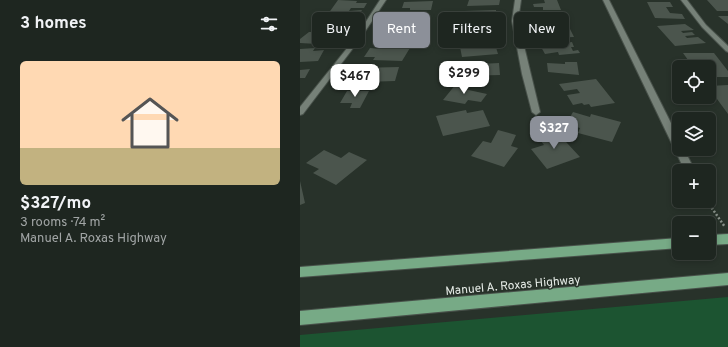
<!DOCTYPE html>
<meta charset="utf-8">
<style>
body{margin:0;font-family:Overpass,sans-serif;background:#2b322d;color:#f1f3f6;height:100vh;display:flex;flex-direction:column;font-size:15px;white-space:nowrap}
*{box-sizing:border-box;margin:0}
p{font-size:13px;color:#a1a5a5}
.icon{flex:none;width:22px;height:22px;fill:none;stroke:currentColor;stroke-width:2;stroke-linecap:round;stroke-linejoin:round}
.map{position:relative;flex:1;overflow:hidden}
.details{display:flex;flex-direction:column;background:#1e2620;width:300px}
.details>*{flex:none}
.guide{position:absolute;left:12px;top:12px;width:356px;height:36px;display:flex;gap:8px}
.buttons{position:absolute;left:372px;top:60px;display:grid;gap:8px}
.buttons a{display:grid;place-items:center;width:44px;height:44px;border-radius:6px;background:#1e2620;box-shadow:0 2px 6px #0003,0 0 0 1px #3c433e;font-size:20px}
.price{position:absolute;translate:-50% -34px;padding:0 9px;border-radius:8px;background:#fff;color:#222;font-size:13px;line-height:26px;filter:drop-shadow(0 1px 2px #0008)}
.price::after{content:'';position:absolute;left:50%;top:24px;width:12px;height:9px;margin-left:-6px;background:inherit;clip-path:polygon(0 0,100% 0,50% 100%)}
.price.on{background:#8c9099;color:#fff}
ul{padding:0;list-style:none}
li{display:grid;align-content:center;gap:8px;height:212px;padding:0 20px}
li+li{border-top:1px solid #3c433e}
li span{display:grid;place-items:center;height:124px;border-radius:6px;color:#555}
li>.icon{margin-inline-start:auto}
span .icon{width:72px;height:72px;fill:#fffc;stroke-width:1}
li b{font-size:17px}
h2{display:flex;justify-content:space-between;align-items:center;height:48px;padding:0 20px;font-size:17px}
.pill{padding:0 14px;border-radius:6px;background:#1e2620;box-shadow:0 2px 6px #0003,0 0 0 1px #3c433e;font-size:14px;line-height:36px}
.pill.on{background:#8c9099;color:#fff}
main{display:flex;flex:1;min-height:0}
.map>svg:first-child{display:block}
.green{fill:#1c5431}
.building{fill:#4b554d}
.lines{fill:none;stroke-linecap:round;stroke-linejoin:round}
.street-casing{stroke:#48514a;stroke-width:2}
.primary-casing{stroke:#48514a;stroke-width:2}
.path{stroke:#889089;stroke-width:2.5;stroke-dasharray:2 2;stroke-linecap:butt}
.street{fill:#768178;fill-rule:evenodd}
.primary{fill:#77aa86;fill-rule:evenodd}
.labels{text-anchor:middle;stroke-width:3;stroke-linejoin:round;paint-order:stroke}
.near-street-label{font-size:12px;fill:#e6ece7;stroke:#28322a}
</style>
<main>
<section class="details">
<h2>3 homes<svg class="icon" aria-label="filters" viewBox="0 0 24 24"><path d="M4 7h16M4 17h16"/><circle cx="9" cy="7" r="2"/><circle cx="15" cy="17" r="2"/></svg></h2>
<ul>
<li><span style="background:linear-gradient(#ffd9b3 70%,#c2b280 0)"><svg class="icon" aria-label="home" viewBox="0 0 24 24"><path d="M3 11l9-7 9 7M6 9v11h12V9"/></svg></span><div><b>$327/mo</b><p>3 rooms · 74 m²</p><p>Manuel A. Roxas Highway</p></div></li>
</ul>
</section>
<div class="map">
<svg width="428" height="347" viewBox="0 0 428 347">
<rect width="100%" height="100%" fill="#28322a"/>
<path class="green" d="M428 297V347H0V335Z"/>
<path class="building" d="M38 0 57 1 56 3H67L64 8H51L49 11 62 10 60 13 28 14Z
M169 0H200L199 5 167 6Z
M244 0H257L261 10H243V7H234L233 4 245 3Z
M407 0H428V11H417Z
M133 1 131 10H110V8H102L104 2Z
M347 2H370L373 7H366L370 13 382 14 385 19 355 18Z
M196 10 197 23 163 24 164 11Z
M245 13H265V24L246 23V21H233L234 15H245Z
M109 14H130L125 23H103L105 21H95L98 15H108Z
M418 16H428V24Z
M22 18H60L52 29H13Z
M385 24 394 30 381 31 383 33 392 32 395 35 385 36 387 38 398 37 406 43 375 46 357 26Z
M90 26 120 27 114 38H93L95 34H85Z
M263 27 265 30 270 29 274 37 249 38V36L238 37 236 30Z
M200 28 201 39 158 40 159 29Z
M9 32H17L15 34 39 36 33 42 20 41 17 44 0 43V39Z
M272 42 274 47H271L273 51 278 50 280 53 259 55 258 52 245 54 241 47Z
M102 43H113L102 61 73 60 75 57H64L70 48 81 49 83 44 101 45Z
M195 44 198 54 162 57 160 47Z
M15 48 13 51 24 50 18 61 0 62V49Z
M383 53H414L428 71V77H416L413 72H409V67H401L396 60H388Z
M265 62H277L279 75 248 72 247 63 265 64Z
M199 63 200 75 161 76 162 65Z
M99 67 95 81 64 82 65 79 53 80 58 68Z
M10 69 5 78H0V70Z
M296 79 315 103 291 107 289 104 284 105 282 103 273 105 267 95 280 93 277 89 264 91 259 84Z
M156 84 166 86 164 89 187 94 181 102 168 100 165 104 143 100Z
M428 85V114L409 88V86Z
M47 91H69L60 108H50L52 103H40Z
M166 110 167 113 183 110 190 126 143 136 136 116Z
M273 112 290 117 291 114 321 122 312 142 278 133 280 128 266 124Z
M254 129 280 157 247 169 231 149 244 145 236 135Z
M198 130 216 135 211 146 218 148 204 167 171 156 183 141 191 143Z
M24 150 41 158 49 152 67 160 36 185 13 173 19 169 6 163Z
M0 181 5 203 0 205Z"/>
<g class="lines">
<g class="street-casing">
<path id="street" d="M80 0H86L60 39 3 114 0 115V107L56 37Z
M215 0H221L218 21 240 112 236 115 232 112 222 74 212 21Z
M303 0H309L379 139V149H384L395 171H385Z
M381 0H387L406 25 428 46V52L426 51 402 27Z"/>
</g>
<g class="primary-casing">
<path id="primary" d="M428 234V244L409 245V235Z
M379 238V248L0 277V267Z
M428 273V285L0 325V311Z"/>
</g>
<path class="path" d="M407 201 425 227"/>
<use href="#street" class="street"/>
<use href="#primary" class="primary"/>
</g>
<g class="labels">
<g class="near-street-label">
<text transform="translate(213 285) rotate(-5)" y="4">Manuel A. Roxas Highway</text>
</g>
</g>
</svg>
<div class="buttons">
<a><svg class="icon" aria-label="locate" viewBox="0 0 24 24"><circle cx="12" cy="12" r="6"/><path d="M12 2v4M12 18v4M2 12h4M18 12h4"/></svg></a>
<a><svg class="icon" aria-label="layers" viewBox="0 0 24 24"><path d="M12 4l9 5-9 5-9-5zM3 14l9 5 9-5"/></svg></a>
<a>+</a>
<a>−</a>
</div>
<b class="price" style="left:164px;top:95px">$299</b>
<b class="price" style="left:55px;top:98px">$467</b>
<b class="price on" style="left:254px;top:150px">$327</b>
<div class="guide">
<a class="pill">Buy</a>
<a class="pill on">Rent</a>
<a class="pill">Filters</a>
<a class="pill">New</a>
</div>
</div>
</main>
